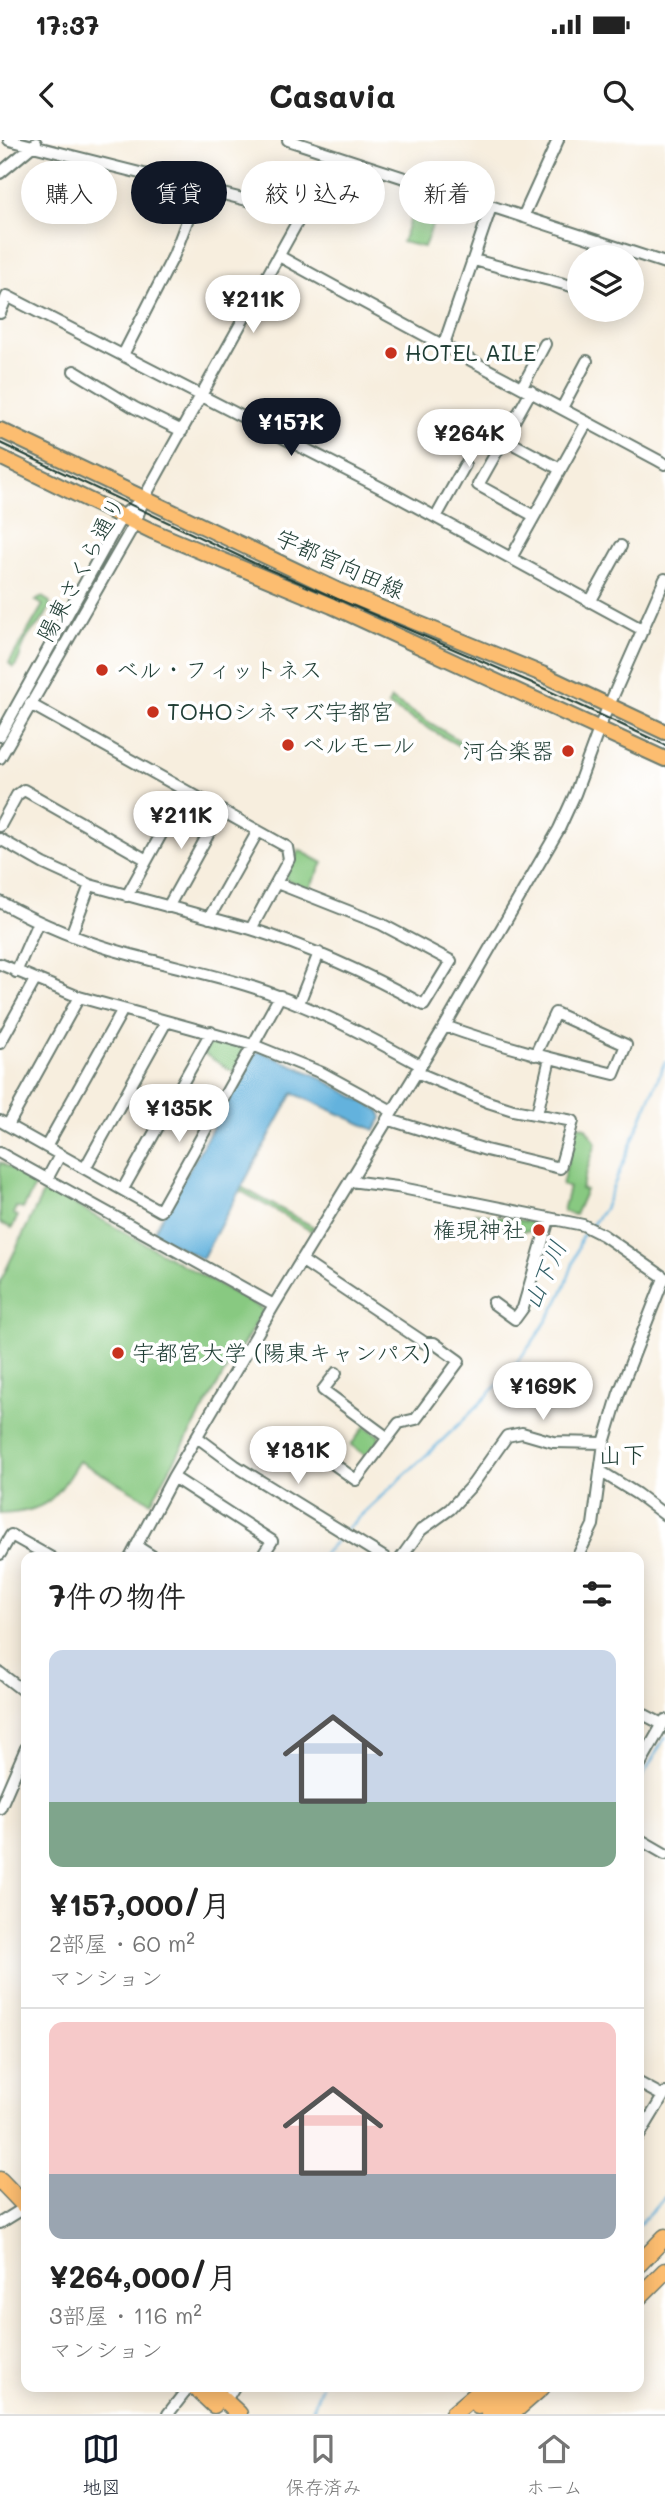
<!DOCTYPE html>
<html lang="ja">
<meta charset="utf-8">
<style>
body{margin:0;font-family:Mali,"Klee One",sans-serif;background:#f6f6f6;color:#222;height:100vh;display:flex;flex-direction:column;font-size:26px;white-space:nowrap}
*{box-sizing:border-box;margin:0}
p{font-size:23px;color:#767676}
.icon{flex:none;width:38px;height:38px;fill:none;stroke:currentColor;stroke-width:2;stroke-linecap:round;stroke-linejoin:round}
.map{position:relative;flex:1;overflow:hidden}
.panel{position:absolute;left:21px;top:1412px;width:623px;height:840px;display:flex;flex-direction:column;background:#fff;border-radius:14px;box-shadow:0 4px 18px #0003}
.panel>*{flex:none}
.banner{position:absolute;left:21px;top:21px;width:623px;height:63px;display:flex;gap:14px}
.fabs{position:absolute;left:567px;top:105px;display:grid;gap:14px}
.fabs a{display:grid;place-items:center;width:77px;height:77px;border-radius:50%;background:#fff;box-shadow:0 4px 18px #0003;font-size:35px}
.price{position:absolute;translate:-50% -60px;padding:0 16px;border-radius:24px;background:#fff;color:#222;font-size:23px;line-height:46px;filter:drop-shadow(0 2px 4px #0008)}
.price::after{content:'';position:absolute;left:50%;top:42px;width:21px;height:16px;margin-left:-10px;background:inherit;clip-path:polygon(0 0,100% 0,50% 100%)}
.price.active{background:#111827;color:#fff}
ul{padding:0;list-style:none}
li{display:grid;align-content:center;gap:14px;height:371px;padding:0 28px}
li+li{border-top:2px solid #e0e0e0}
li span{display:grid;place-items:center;height:217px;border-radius:14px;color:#555}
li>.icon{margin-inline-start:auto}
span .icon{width:126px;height:126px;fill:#fffc;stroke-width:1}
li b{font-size:30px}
h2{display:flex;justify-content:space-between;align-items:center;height:84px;padding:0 28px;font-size:30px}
.chip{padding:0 24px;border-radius:32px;background:#fff;box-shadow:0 4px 18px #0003;font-size:24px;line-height:63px}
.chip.active{background:#111827;color:#fff}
.status{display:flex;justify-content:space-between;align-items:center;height:49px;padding:0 35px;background:#fff;direction:ltr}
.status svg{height:19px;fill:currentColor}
header{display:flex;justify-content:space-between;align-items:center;height:91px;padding:0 28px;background:#fff;font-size:32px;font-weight:700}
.dock{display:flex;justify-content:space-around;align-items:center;height:98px;border-top:2px solid #e0e0e0;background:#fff;font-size:19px;color:#767676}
.dock a{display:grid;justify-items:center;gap:4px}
.dock .active{color:#111827}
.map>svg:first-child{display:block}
.green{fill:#88c981;stroke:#54835a;stroke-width:2}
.water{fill:#63b2dd;stroke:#417888;stroke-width:2}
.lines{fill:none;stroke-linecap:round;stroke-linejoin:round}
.stream{stroke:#63b2dd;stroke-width:2.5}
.minor-casing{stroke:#6b7b70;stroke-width:14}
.major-casing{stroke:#6b7b70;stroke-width:18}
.highway-casing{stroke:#6b7b70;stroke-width:19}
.minor{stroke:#fff;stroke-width:10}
.major{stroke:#fcbd6f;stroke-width:14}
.highway{stroke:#fcbd6f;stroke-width:16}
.tram{stroke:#1f3d34;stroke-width:2}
.poi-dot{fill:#c8321e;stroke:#fff;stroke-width:2.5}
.labels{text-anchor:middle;stroke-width:7;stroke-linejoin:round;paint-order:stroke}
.poi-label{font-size:23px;fill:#1f3d34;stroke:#fff;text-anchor:start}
.street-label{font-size:23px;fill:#1f3d34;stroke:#fff}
.water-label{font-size:24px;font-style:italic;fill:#336067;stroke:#fff}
.neighbourhood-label{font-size:24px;fill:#1f3d34;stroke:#fff}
</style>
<div class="status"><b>17:37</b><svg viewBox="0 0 49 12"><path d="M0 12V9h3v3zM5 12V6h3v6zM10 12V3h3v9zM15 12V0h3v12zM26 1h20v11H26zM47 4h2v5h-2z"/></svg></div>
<header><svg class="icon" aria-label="back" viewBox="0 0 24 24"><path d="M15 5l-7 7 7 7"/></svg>Casavia<svg class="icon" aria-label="search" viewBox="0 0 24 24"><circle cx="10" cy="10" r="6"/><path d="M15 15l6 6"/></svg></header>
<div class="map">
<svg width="665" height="2274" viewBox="0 0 665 2274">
<rect width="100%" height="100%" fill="#fff"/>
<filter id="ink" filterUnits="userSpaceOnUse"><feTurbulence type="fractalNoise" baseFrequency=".0143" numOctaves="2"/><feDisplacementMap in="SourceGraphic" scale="14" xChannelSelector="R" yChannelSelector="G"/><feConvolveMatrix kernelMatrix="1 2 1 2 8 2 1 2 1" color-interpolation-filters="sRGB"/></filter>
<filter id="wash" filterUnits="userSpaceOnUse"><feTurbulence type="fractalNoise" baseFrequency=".00686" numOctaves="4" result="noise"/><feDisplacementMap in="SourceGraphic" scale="28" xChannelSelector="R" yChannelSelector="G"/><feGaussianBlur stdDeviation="1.57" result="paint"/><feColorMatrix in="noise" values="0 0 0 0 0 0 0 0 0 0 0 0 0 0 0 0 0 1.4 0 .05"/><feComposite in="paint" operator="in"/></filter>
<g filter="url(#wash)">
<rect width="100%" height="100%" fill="#f7eede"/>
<path class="green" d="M422 50 443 57 424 107 402 102Z
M42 457 50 462C49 480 30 488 24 504 20 513 20 522 13 528L9 523 43 465 36 461Z
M391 559 465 604 463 608 388 565Z
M299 710 323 723 309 749 287 741 285 735Z
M212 899 243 906 244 912 234 932 204 914Z
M576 985 585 987 596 1003 581 1049 586 1050 575 1075 563 1071 569 1047 562 1045Z
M0 1022 31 1040 34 1048 23 1069 16 1067 13 1074 18 1076 12 1088 0 1083Z
M241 1047 314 1087 311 1091 239 1050Z
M52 1052 264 1170 244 1203 230 1223 151 1362 79 1321C55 1359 48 1372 0 1374V1142L43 1053Z
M476 1073 537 1083 535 1091 495 1090Z
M365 1286 379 1295V1301L368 1317 351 1305Z"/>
<path class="water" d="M260 911 315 935 380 971 382 978 375 990 293 953 202 1119 153 1093 255 913Z"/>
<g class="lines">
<path class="stream" d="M592 1085 604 1069 665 922
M345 1391C416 1320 513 1249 559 1159 569 1140 575 1118 581 1098L587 1090
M320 1418 341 1396
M639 1643 665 1597
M639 2085 665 2057
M311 2274 321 2247"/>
</g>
</g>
<g filter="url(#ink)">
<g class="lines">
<g class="minor-casing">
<path id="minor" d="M9 0 302 74
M288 0 665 123
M0 33 36 3
M523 77 558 0
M279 116C407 187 536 255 665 324
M594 117 599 101
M474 120 579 148
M0 173 7 156 393 354 643 490
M443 207 491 67
M124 213 174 115 200 47
M74 231 135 268 182 291
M522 247 545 204
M531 251 478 345 534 376
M562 268 587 221
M504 299 560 329
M436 377 465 325
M511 418 587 282
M590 462 621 406
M30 564 287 707 289 719 251 789C312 808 368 834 424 865L451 821 381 784 277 743
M0 596 122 376 144 358
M0 618 135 383 144 358 334 16
M0 686 17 655 24 650 147 720
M0 699 44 724 90 745
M127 756 185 651
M0 762C40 784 83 802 128 814 167 825 207 833 246 845 308 864 364 894 420 925
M168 767 221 671
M209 778 258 691
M71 795 90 745 251 789
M0 824 79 857 253 905 280 856
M16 832 38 782
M299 863 319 813
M445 886C500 906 557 920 614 934L626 905 555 873 535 915
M0 903 35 840
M537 974 550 918
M387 979 486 1010 560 1028 573 981 513 970 488 962 416 932
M0 981 160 1071 253 905 322 933 392 971
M8 985 79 857
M46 1007 122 871
M0 1013 274 1165
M85 1028 166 882
M47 1039 60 1015
M350 1041 397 1047 583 1085 603 1095 665 1138
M123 1049 211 892
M301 1120 425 1203H434L459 1221 416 1279 399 1283 356 1340 310 1307
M493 1163 515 1179 523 1168 549 1079
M336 1233 323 1250 388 1298
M197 1297 236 1326 385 1418
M600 1331 637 1354 665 1375
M173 1337 272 1401 261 1418
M136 1406 155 1418
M0 1414 11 1395 52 1418
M130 1418 173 1337 274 1165 445 886 559 689 575 654 602 581 665 439
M401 1418 421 1390 450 1369 473 1344 507 1296 522 1293 553 1302 604 1303 619 1253 664 1138
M577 1418 593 1385 604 1303
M0 1533 26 1553
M639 1572 662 1584
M639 1626 665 1580
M0 1668 26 1608
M639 1699 665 1714
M639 1943 663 1956
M639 1996 665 1953
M0 2083 26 2067
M225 2262 234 2247
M168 2274 189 2247"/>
</g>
<g class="major-casing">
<path id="major" d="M0 290 339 451 542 534 665 592
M0 317 152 391 332 466 665 619"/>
</g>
<g class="highway-casing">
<path id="highway" d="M0 2040 26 2067
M639 2124 665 2097
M639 2157 665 2131
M195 2247 214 2265
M210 2247 239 2274
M478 2266 500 2247
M453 2274 485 2247
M490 2274 522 2247
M511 2274 542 2247"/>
</g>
<use href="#minor" class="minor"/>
<use href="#major" class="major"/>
<use href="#highway" class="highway"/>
<path class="tram" d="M0 303 254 423 530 542 665 605"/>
</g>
</g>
<g class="poi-dot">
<circle cx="391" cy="213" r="7"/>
<circle cx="102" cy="530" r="7"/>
<circle cx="153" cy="572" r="7"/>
<circle cx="288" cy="605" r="7"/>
<circle cx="568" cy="611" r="7"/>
<circle cx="539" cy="1090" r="7"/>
<circle cx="118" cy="1213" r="7"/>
</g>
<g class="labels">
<g class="poi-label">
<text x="405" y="221">HOTEL AILE</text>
<text x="116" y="538">ベル・フィットネス</text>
<text x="167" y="580">TOHOシネマズ宇都宮</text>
<text x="302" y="613">ベルモール</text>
<text x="554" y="619" text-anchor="end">河合楽器</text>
<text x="525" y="1098" text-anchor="end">権現神社</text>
<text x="132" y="1221">宇都宮大学 (陽東キャンパス)</text>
</g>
<g class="street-label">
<text transform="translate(340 424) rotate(24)" y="8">宇都宮向田線</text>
<text transform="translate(81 429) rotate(-62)" y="8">陽東さくら通り</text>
</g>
<g class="water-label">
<text transform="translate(545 1135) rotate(-66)" y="8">山下川</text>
</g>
<g class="neighbourhood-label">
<text x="622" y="1323">山下</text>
</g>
</g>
</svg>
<div class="fabs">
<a><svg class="icon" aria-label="layers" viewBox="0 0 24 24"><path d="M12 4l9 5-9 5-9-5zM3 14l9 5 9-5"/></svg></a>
</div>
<b class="price" style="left:253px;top:195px">¥211K</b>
<b class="price active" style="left:291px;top:318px">¥157K</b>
<b class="price" style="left:469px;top:329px">¥264K</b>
<b class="price" style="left:181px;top:711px">¥211K</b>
<b class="price" style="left:179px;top:1004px">¥135K</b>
<b class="price" style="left:543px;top:1282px">¥169K</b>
<b class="price" style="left:298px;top:1346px">¥181K</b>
<div class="banner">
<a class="chip">購入</a>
<a class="chip active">賃貸</a>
<a class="chip">絞り込み</a>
<a class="chip">新着</a>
</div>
<section class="panel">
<h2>7件の物件<svg class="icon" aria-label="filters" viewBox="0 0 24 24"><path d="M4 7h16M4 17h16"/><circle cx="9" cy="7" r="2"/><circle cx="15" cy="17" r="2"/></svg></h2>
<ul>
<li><span style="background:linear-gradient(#c9d6e8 70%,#7fa58c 0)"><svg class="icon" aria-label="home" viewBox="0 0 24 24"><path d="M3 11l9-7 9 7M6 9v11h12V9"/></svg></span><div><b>¥157,000/月</b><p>2部屋 · 60 m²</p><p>マンション</p></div></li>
<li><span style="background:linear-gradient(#f6c9c9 70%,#9aa5b1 0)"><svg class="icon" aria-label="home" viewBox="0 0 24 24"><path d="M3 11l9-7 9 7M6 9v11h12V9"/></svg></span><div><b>¥264,000/月</b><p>3部屋 · 116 m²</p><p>マンション</p></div></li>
</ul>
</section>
</div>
<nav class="dock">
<a class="active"><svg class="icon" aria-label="map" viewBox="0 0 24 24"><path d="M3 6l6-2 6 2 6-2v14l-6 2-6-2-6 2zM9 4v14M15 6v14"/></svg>地図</a>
<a><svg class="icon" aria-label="saved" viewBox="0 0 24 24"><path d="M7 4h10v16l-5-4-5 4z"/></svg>保存済み</a>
<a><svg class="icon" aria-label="home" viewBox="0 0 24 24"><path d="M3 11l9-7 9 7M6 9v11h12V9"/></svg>ホーム</a>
</nav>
